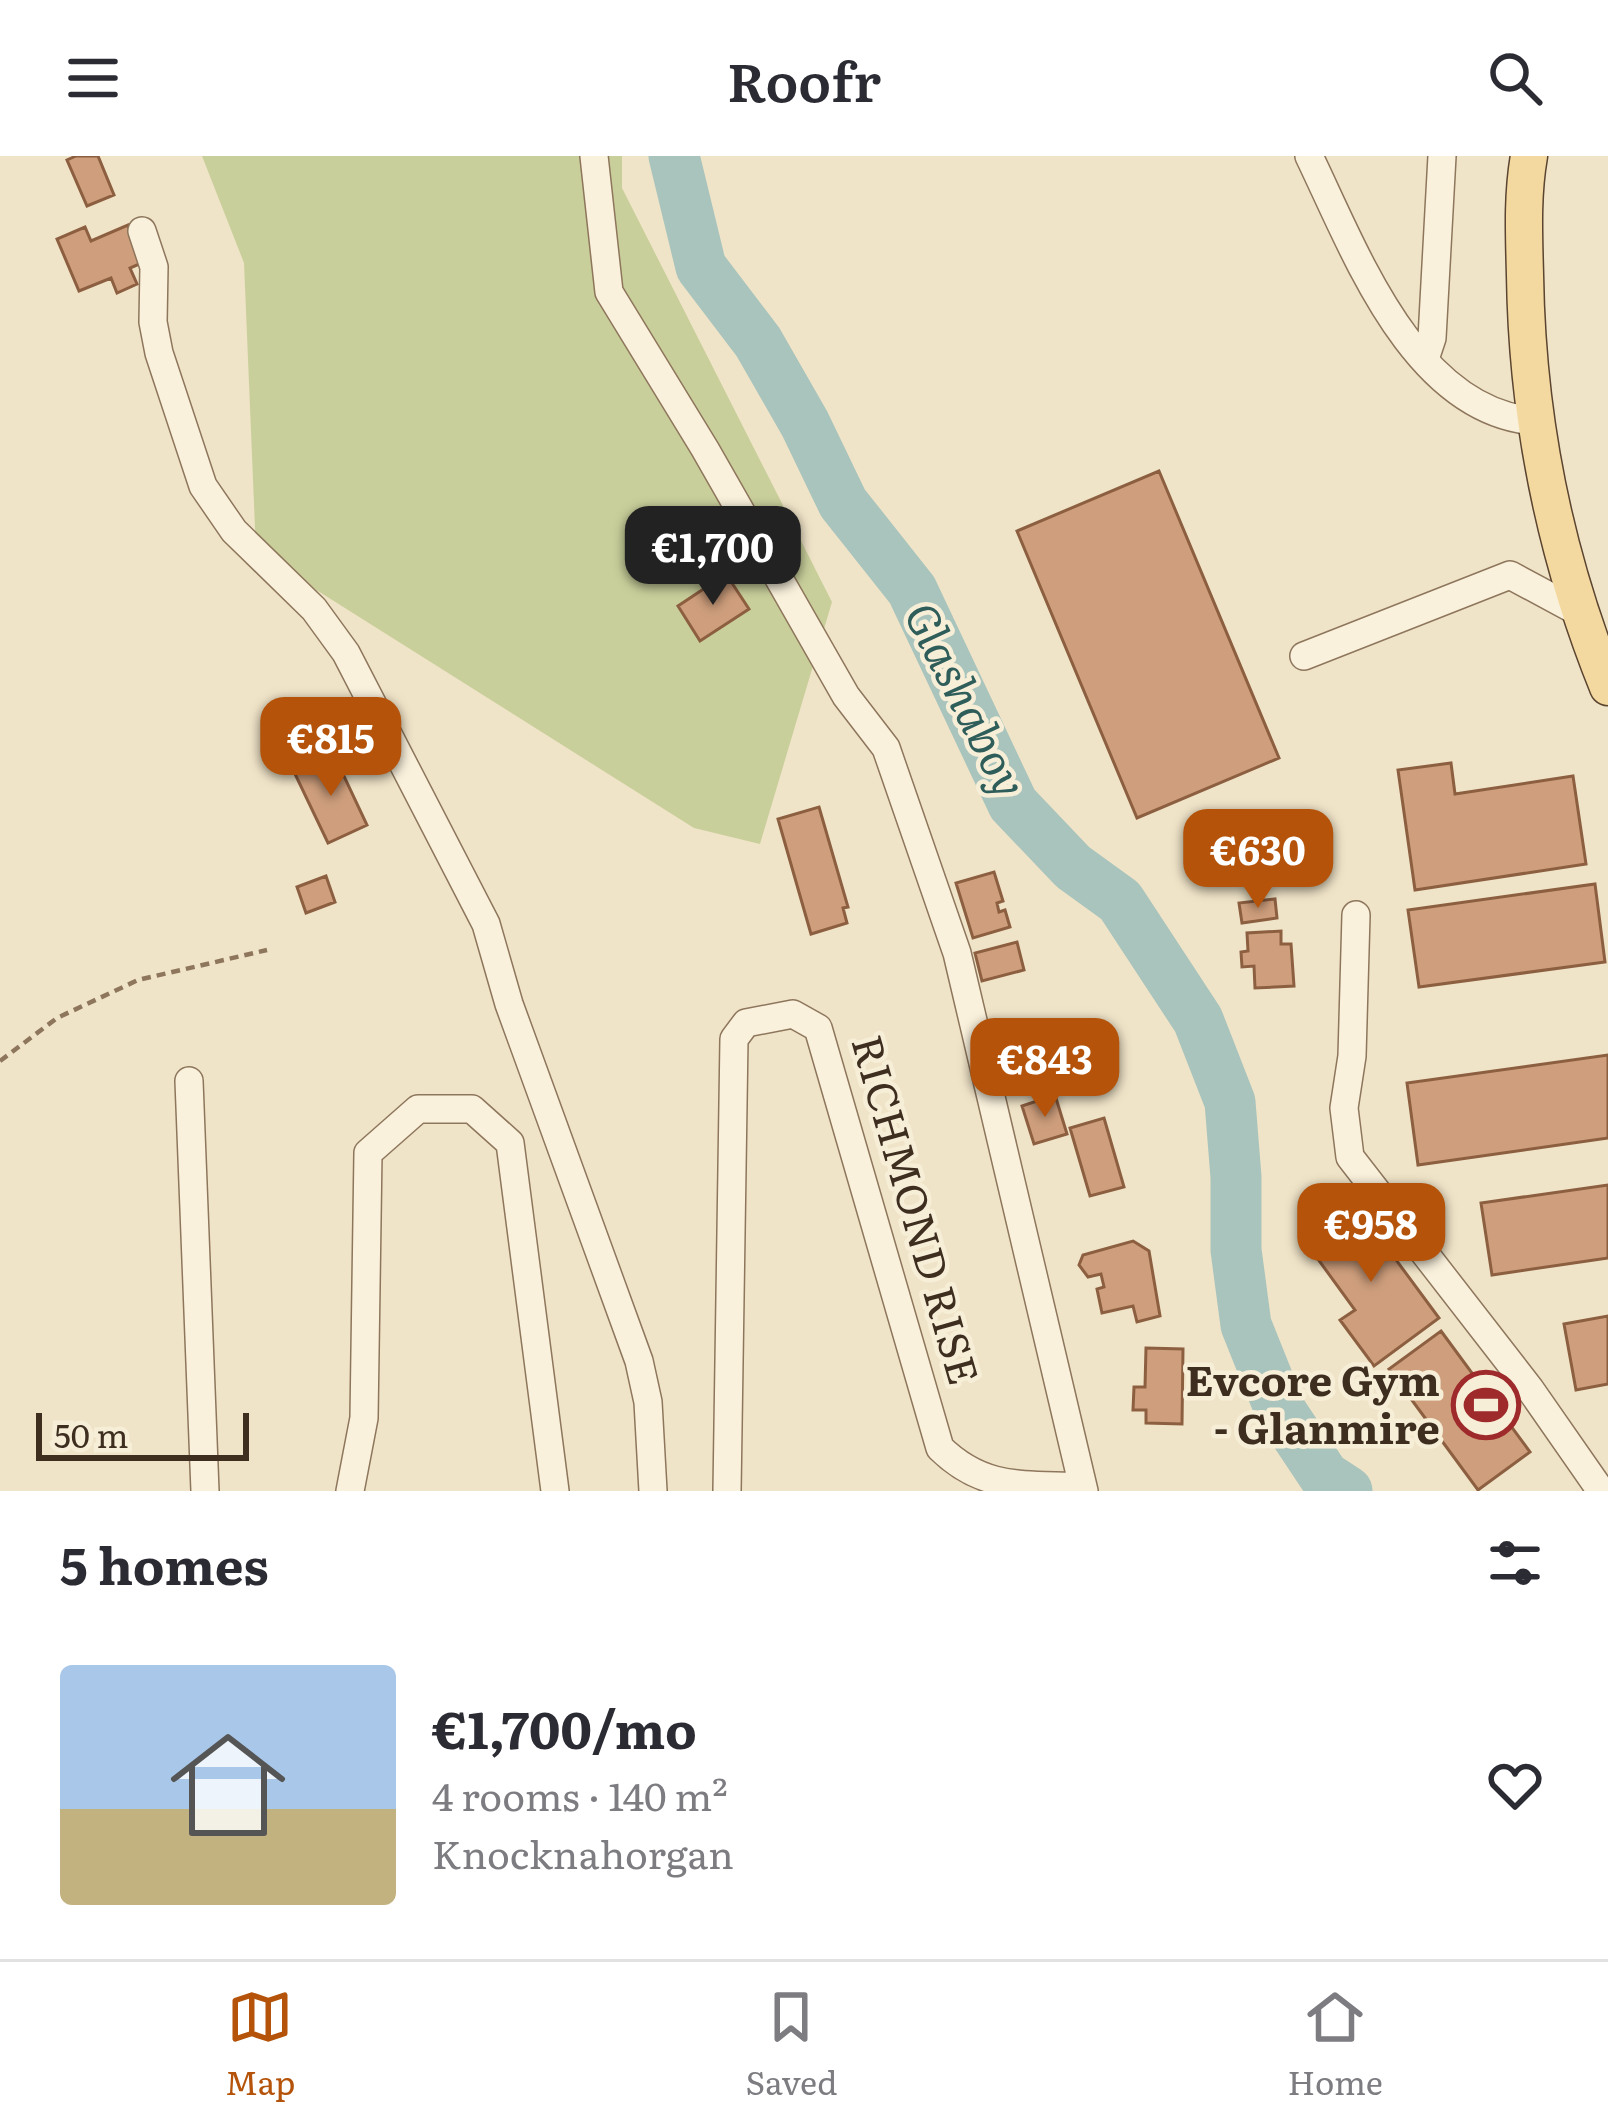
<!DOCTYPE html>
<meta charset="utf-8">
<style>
body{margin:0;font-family:Literata,serif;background:#f2f2f3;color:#2b2b33;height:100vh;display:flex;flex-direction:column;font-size:45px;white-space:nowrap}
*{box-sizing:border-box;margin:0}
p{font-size:39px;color:#7c7c81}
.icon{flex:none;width:66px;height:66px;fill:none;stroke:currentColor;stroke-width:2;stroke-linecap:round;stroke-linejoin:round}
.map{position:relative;height:1335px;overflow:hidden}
.side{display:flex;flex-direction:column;background:#fff;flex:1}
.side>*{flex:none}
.scale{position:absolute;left:36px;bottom:30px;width:213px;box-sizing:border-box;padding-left:12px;border:6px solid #3d2e20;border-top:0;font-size:33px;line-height:42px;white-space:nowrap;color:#3d2e20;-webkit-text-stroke:9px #f7eed8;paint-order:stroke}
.price{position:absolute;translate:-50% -102px;padding:0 27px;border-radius:24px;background:#b45309;color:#fff;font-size:39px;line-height:78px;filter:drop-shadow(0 3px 6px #0008)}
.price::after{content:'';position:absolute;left:50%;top:72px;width:36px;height:27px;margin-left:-18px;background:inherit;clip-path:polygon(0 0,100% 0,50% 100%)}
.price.selected{background:#222;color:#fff}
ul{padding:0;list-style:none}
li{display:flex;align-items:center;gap:36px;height:300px;padding:0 60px}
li+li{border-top:3px solid #e1e1e2}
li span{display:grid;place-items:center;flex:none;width:336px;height:240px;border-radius:12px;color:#555}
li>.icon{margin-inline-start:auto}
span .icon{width:144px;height:144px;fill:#fffc;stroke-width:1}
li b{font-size:51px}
h2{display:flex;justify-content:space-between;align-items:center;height:144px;padding:0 60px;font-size:51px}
header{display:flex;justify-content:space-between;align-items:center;height:156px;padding:0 60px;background:#fff;font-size:54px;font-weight:600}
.dock{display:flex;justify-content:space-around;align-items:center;height:168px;border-top:3px solid #e1e1e2;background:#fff;font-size:33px;color:#7c7c81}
.dock a{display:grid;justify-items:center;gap:6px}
.dock .selected{color:#b45309}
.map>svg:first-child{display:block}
.green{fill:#c9cf9b}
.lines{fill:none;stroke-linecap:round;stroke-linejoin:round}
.river{stroke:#a9c4bc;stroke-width:51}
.building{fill:#cf9f7d;stroke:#8d5f41;stroke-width:3}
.minor-casing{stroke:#8d765c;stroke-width:30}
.major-casing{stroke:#5b4430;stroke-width:39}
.path{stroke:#8d765c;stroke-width:4.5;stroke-dasharray:9 6;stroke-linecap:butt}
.minor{stroke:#faf1dc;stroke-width:27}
.major{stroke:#f3d9a0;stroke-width:36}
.labels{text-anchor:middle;stroke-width:9;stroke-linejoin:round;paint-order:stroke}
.street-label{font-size:42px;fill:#3d2e20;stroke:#f7eed8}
.poi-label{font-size:42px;font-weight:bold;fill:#3d2e20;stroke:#f7eed8;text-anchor:end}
.water-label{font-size:45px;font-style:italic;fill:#2f5d5a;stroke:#f7eed8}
</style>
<header><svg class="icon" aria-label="menu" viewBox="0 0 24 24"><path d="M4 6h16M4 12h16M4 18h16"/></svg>Roofr<svg class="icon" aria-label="search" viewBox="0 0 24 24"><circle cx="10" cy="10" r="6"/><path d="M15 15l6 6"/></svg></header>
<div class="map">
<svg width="1608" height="1335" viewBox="0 0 1608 1335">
<rect width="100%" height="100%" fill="#f0e4c8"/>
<path class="green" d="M202 0H622V32L832 446 760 688 694 672 256 396 244 107Z"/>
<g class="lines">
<path class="river" d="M674 0 701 111 758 186 805 268 843 347 912 434 1013 648 1073 711 1120 745 1198 864 1230 946 1236 1021V1094L1246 1169 1280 1254 1324 1320 1347 1335"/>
</g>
<path class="building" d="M76 0H98L114 39 87 50 67 4Z
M128 69 144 106 130 112 137 128 117 137 111 122 79 135 57 83 85 71 91 85Z
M1159 315 1279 602 1137 662 1017 375Z
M726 418 749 453 700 485 678 450Z
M334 599 367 669 328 687 295 618Z
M1451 607 1455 638 1573 620 1586 708 1415 734 1398 614Z
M819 651 848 751 843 752 847 767 811 778 778 663Z
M994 716 1003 745 997 747 999 756 1005 754 1010 771 973 782 956 727Z
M326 720 335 746 306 757 297 731Z
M1595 728 1605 806 1419 831 1408 754Z
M1275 743 1277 762 1242 767 1239 747Z
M1281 775V788H1291L1294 830 1255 832 1254 810 1242 811 1241 796 1248 795 1247 777Z
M1017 786 1024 814 982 825 975 797Z
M1608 899V982L1418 1009 1407 927Z
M1055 939 1067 978 1034 988 1022 950Z
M1104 962 1124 1031 1090 1040 1070 972Z
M1608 1029V1102L1492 1119 1481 1047Z
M1354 1047 1439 1162 1374 1210 1340 1164 1355 1154 1304 1084Z
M1133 1085 1149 1095 1160 1160 1137 1166 1133 1150 1102 1157 1097 1133 1104 1131 1101 1118 1088 1121 1079 1109 1083 1099Z
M1608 1160V1228L1576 1234 1564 1168Z
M1441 1175 1530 1296 1478 1334 1389 1213Z
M1146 1192 1183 1193 1182 1268 1146 1267V1254H1133L1134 1231H1145Z"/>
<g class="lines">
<g class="minor-casing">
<path id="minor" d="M594 0 609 136 705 293 846 540 886 592 957 797 1084 1335
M1309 0C1355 95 1413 255 1534 265
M142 75 154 111 153 166 159 197 203 330 234 375 314 453 346 497 486 768 509 848 639 1205 648 1246 653 1335
M1425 203 1432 182 1442 0
M1304 500 1510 419 1577 455
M1356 759 1352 900 1344 952 1350 1001 1530 1233 1601 1335
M189 925 205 1335
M350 1335 364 1262 368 997 418 953H472L510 987 555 1335
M727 1335 734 883 746 867 793 858 818 872 940 1292C984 1335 1024 1328 1083 1331"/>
</g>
<g class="major-casing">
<path id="major" d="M1529 0C1522 40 1524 79 1525 119 1527 260 1555 400 1608 531"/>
</g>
<path class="path" d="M0 905 57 862 138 824 267 794"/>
<use href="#minor" class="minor"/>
<use href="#major" class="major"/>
</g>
<defs>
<g id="stadium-ring" transform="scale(3.45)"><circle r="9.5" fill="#f7eed8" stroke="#9e2a2b" stroke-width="1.5"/><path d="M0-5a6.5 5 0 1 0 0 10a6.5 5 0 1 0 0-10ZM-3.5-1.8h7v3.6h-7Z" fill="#9e2a2b"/></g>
</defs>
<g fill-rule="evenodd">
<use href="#stadium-ring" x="1486" y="1249"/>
</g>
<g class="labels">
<g class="street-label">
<text transform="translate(915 1054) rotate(74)" y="15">RICHMOND RISE</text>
</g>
<g class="poi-label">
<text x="1440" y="1240">Evcore Gym<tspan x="1440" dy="48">- Glanmire</tspan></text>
</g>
<g class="water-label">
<text transform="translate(965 544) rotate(63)" y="16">Glashaboy</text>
</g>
</g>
</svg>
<div class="scale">50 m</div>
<b class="price selected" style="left:713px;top:452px">€1,700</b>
<b class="price" style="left:331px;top:643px">€815</b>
<b class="price" style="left:1258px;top:755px">€630</b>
<b class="price" style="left:1045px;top:964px">€843</b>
<b class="price" style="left:1371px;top:1129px">€958</b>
</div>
<section class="side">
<h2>5 homes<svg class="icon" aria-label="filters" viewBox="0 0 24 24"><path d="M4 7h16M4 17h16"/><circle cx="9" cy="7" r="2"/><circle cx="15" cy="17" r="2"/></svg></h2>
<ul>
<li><span style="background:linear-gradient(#a9c7e8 60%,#c2b280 0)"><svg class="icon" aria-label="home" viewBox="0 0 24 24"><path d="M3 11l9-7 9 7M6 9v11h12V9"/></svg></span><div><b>€1,700/mo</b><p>4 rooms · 140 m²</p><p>Knocknahorgan</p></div><svg class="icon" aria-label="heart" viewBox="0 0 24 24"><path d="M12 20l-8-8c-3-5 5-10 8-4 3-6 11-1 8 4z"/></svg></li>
</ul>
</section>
<nav class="dock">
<a class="selected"><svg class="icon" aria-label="map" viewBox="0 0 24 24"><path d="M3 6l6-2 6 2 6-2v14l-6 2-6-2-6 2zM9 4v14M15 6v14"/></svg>Map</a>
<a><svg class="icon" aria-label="saved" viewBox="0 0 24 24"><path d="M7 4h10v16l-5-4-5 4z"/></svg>Saved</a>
<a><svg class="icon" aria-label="home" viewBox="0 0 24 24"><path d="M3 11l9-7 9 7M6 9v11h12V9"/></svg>Home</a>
</nav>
